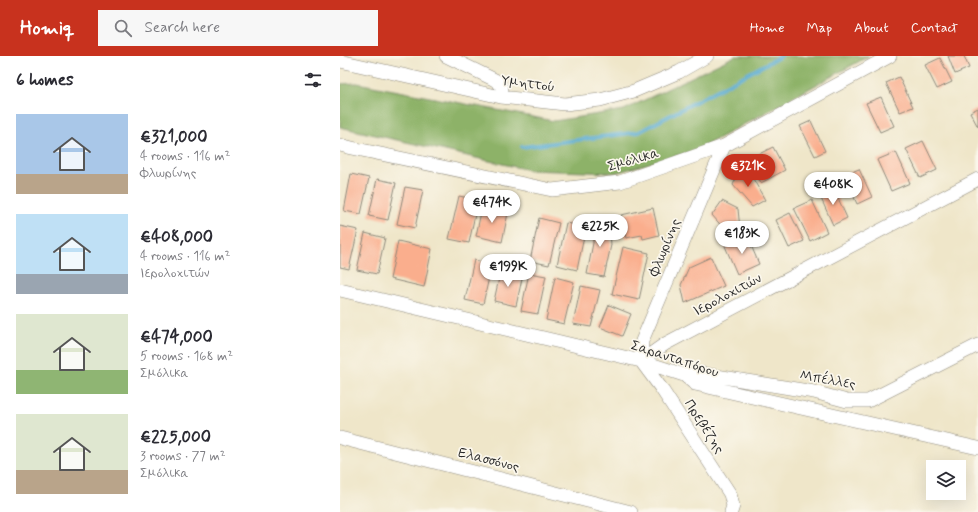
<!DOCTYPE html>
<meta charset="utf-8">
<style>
body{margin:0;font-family:Mynerve,sans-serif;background:#f7f7f7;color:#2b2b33;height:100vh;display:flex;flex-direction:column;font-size:15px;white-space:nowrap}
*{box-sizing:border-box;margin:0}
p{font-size:13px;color:#7c7c81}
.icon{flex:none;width:22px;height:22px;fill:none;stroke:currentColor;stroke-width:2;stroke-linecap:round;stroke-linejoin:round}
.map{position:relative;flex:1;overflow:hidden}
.sheet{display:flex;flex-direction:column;background:#fff;width:340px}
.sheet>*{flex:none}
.fabs{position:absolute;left:586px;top:404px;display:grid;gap:8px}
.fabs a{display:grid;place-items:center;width:40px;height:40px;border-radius:0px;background:#fff;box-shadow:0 4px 16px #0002;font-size:20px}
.price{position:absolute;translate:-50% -34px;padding:0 9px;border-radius:14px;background:#fff;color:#222;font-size:13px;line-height:26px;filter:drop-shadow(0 1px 2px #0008)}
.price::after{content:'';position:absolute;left:50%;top:24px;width:12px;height:9px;margin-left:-6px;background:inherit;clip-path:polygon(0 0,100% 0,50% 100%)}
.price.selected{background:#c8321e;color:#fff}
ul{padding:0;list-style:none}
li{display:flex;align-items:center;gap:12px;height:100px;padding:0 16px}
li span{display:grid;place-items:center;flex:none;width:112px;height:80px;border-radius:0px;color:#555}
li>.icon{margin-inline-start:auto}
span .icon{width:48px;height:48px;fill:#fffc;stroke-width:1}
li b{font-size:17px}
h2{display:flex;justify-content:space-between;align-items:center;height:48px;padding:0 16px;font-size:17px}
header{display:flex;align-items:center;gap:24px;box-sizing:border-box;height:56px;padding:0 20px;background:#c8321e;color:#fff}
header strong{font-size:19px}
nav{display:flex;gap:22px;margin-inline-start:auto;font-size:14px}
.search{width:280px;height:36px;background:#f7f7f7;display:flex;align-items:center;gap:10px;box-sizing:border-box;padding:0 14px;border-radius:0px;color:#7c7c81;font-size:15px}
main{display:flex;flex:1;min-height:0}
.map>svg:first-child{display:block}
.forest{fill:#8db268;stroke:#5c6e4a}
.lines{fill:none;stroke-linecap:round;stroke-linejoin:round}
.stream{stroke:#52a9cf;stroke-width:4}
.building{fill:#faae8d}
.minor-casing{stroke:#8d887a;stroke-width:14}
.minor{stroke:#fff;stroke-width:13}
.labels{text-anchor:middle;stroke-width:3.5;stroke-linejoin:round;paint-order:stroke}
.street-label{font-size:14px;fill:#2b2b2b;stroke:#fbf7ec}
</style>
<header>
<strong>Homiq</strong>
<div class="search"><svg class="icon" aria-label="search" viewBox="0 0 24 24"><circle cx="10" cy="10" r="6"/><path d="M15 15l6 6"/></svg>Search here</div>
<nav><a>Home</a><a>Map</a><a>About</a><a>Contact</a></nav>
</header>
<main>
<section class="sheet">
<h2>6 homes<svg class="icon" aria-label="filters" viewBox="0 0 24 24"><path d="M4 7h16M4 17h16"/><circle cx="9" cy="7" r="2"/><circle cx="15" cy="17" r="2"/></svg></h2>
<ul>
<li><span style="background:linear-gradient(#a9c7e8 75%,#b9a48a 0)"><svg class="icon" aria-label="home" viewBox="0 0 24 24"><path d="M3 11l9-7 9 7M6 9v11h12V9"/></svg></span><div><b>€321,000</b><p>4 rooms · 116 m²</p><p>Φλωρίνης</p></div></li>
<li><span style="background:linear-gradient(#bfe0f5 75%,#9aa5b1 0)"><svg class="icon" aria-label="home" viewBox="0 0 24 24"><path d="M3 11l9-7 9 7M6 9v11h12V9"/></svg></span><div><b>€408,000</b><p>4 rooms · 116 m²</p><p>Ιερολοχιτών</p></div></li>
<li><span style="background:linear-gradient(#dfe7d0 70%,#8fb573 0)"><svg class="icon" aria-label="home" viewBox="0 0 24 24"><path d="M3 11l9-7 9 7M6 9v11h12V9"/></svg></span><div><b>€474,000</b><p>5 rooms · 168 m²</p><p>Σμόλικα</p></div></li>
<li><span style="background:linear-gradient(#dfe7d0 70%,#b9a48a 0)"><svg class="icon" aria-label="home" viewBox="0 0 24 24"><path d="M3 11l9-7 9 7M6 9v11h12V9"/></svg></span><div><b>€225,000</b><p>3 rooms · 77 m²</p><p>Σμόλικα</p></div></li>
</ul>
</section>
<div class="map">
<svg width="638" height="456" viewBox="0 0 638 456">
<rect width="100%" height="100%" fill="#fbf7ec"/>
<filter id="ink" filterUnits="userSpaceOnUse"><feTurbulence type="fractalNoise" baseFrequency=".025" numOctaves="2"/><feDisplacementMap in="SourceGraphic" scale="8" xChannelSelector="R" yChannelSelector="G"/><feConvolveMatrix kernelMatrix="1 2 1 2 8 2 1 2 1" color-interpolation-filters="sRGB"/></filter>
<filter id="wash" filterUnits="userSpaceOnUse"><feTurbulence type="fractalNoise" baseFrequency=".012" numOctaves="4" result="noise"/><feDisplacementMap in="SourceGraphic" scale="16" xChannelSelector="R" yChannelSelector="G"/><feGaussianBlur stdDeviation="0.9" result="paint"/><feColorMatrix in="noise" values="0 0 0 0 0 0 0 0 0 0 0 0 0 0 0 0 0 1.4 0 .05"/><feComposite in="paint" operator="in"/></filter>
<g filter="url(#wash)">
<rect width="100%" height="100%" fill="#efe6c9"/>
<path class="forest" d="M395 0H529L357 94 275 117 189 114 0 71V28L17 27 214 65 284 54Z"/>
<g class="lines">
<path class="stream" d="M182 91 299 76 441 0"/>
</g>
<g id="blocks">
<path class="building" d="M608 0H624L629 12 615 18Z
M600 2 612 26 597 33 585 9Z
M559 21 573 51 560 56 546 27Z
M541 41 554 70 540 76 526 47Z
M638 52V71L630 56Z
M471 65 485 95 475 100 460 70Z
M583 85 597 114 580 122 566 93Z
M433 91 445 114 421 127 409 103Z
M556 96 570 127 551 135 537 104Z
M407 112 425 144 412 151 393 129 400 114Z
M519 113 532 141 517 148 504 119Z
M11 118 29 122 21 158 4 155Z
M37 123 56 127 48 164 29 160Z
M65 131 83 134 75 172 57 168Z
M493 131 507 162 493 169 479 138Z
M119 140 138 144 129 187 109 183Z
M472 144 487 176 470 185 454 152Z
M382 145 398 153 400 173H384L372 159Z
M142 151 168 157 162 186 136 180Z
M313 152 319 179 303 183 302 179 286 182 281 159Z
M450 157 464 185 449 192 436 164Z
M269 161 271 189 264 221 247 218 253 187V165Z
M199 162 219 167 209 209 190 205Z
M226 167 246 171 237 214 217 209Z
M0 170 18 174 9 213 0 211Z
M25 177 45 182 37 218 17 214Z
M407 180 419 208 397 218 385 190Z
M58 185 92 193 84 231 50 223Z
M283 191 309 197 299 244 272 238Z
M371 201 384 230 345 247 341 229 349 211Z
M134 204 152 208 143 248 125 244Z
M161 213 183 218 176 250 154 245Z
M189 217 206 220 198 258 181 255Z
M215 221 234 226 224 268 206 264Z
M241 230 260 234 251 271 233 268Z
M269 249 291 258 282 280 260 271Z"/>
</g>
</g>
<g filter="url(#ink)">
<use href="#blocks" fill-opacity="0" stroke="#8d887a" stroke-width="1"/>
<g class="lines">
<g class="minor-casing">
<path id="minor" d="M106 0 155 24C163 30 163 31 161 41
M0 5 161 41 225 48 260 44 294 35 339 16 367 0
M0 89 12 92 212 134 280 126 384 90 550 0
M0 234 301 305 344 319 355 328 638 392
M301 305 325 288 638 123
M301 305 302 285 384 90
M301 305 321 332 390 438 393 450 391 456
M344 319 358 317 474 336 507 345H528L638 289
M0 382 291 456"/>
</g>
<use href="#minor" class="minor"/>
</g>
</g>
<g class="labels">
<g class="street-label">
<text transform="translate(188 27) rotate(7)" y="5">Υμηττού</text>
<text transform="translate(293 103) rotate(-16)" y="5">Σμόλικα</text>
<text transform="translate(324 191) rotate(-67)" y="5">Φλωρίνης</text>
<text transform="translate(387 238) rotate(-28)" y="5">Ιερολοχιτών</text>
<text transform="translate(335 302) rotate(18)" y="5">Σαρανταπόρου</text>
<text transform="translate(488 323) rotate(10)" y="5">Μπέλλες</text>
<text transform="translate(365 370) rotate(57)" y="5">Πρεβέζης</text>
<text transform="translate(149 403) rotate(14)" y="5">Ελασσόνος</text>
</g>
</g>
</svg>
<div class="fabs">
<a><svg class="icon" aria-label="layers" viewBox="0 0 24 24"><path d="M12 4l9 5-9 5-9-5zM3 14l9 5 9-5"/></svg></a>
</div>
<b class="price selected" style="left:408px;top:132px">€321K</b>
<b class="price" style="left:493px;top:150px">€408K</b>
<b class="price" style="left:152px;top:168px">€474K</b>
<b class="price" style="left:260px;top:192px">€225K</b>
<b class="price" style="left:402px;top:199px">€183K</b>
<b class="price" style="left:168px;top:232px">€199K</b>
</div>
</main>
